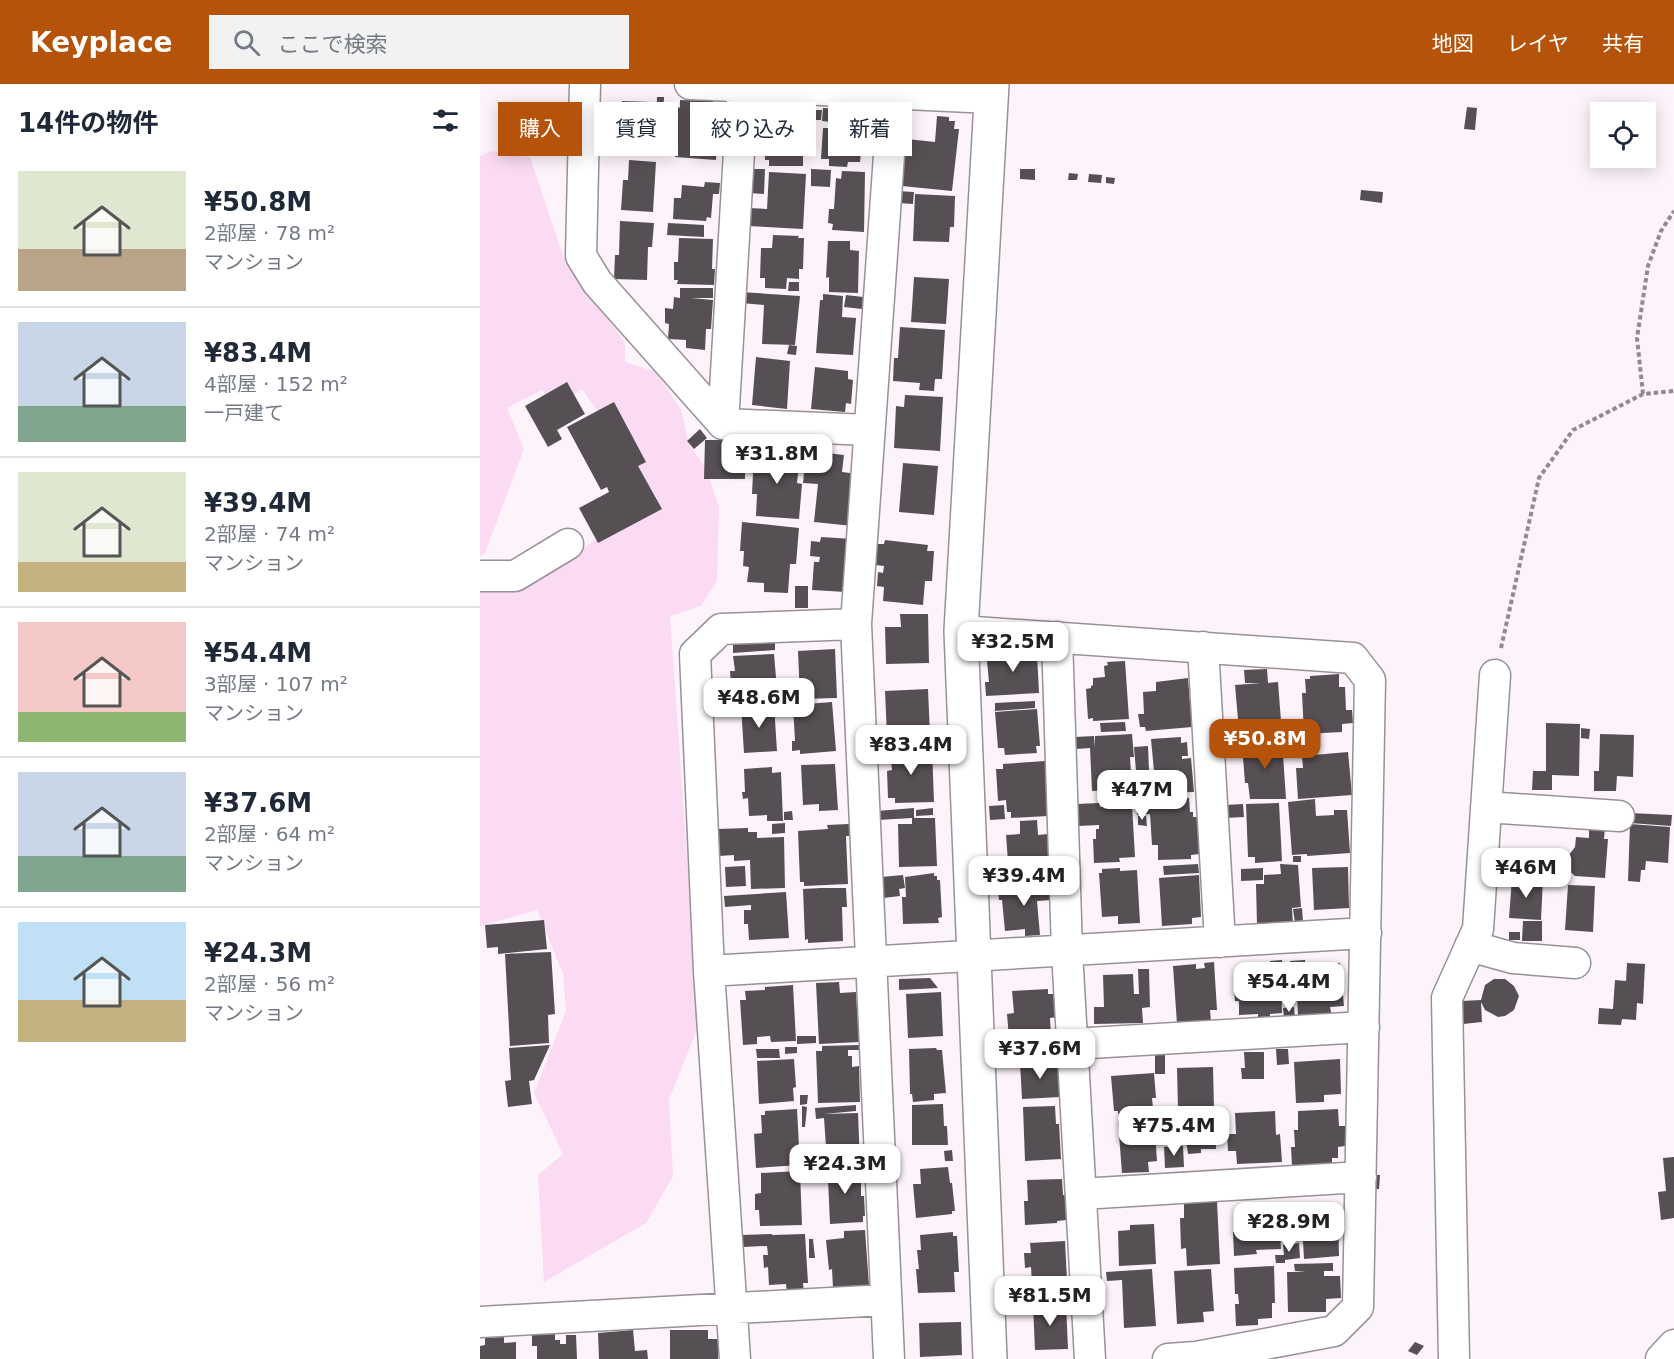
<!DOCTYPE html>
<html lang="ja">
<meta charset="utf-8">
<style>
body{margin:0;font-family:"DejaVu Sans","Noto Sans JP",sans-serif;background:#f2f2f3;color:#1f2937;height:100vh;display:flex;flex-direction:column;font-size:22px;white-space:nowrap}
*{box-sizing:border-box;margin:0}
p{font-size:20px;color:#747a83}
.icon{flex:none;width:33px;height:33px;fill:none;stroke:currentColor;stroke-width:2;stroke-linecap:round;stroke-linejoin:round}
.map{position:relative;flex:1;overflow:hidden}
.panel{display:flex;flex-direction:column;background:#fff;width:480px}
.panel>*{flex:none}
.top-card{position:absolute;left:18px;top:18px;width:570px;height:54px;display:flex;gap:12px}
.fabs{position:absolute;left:1110px;top:18px;display:grid;gap:12px}
.fabs a{display:grid;place-items:center;width:66px;height:66px;border-radius:0px;background:#fff;box-shadow:0 3px 15px #0003;font-size:30px}
.price{position:absolute;translate:-50% -51px;padding:0 14px;border-radius:12px;background:#fff;color:#222;font-size:20px;line-height:39px;filter:drop-shadow(0 2px 3px #0008)}
.price::after{content:'';position:absolute;left:50%;top:36px;width:18px;height:14px;margin-left:-9px;background:inherit;clip-path:polygon(0 0,100% 0,50% 100%)}
.price.on{background:#b45309;color:#fff}
ul{padding:0;list-style:none}
li{display:flex;align-items:center;gap:18px;height:150px;padding:0 18px}
li+li{border-top:2px solid #e0e1e3}
li span{display:grid;place-items:center;flex:none;width:168px;height:120px;border-radius:0px;color:#555}
li>.icon{margin-inline-start:auto}
span .icon{width:72px;height:72px;fill:#fffc;stroke-width:1}
li b{font-size:26px}
h2{display:flex;justify-content:space-between;align-items:center;height:72px;padding:0 18px;font-size:26px}
.pill{padding:0 21px;border-radius:0px;background:#fff;box-shadow:0 3px 15px #0003;font-size:21px;line-height:54px}
.pill.on{background:#b45309;color:#fff}
header{display:flex;align-items:center;gap:36px;box-sizing:border-box;height:84px;padding:0 30px;background:#b45309;color:#fff}
header strong{font-size:28px}
nav{display:flex;gap:33px;margin-inline-start:auto;font-size:21px}
.search{width:420px;height:54px;background:#f2f2f3;display:flex;align-items:center;gap:15px;box-sizing:border-box;padding:0 21px;border-radius:0px;color:#747a83;font-size:22px}
main{display:flex;flex:1;min-height:0}
.map>svg:first-child{display:block}
.green{fill:#fadbf3}
.building{fill:#564f54}
.lines{fill:none;stroke-linecap:round;stroke-linejoin:round}
.street-casing{stroke:#989197;stroke-width:33}
.secondary-casing{stroke:#989197;stroke-width:36}
.path{stroke:#908b8f;stroke-width:4;stroke-dasharray:4.5 3;stroke-linecap:butt}
.street{stroke:#fff;stroke-width:30}
.secondary{stroke:#fff;stroke-width:33}
</style>
<header>
<strong>Keyplace</strong>
<div class="search"><svg class="icon" aria-label="search" viewBox="0 0 24 24"><circle cx="10" cy="10" r="6"/><path d="M15 15l6 6"/></svg>ここで検索</div>
<nav><a>地図</a><a>レイヤ</a><a>共有</a></nav>
</header>
<main>
<section class="panel">
<h2>14件の物件<svg class="icon" aria-label="filters" viewBox="0 0 24 24"><path d="M4 7h16M4 17h16"/><circle cx="9" cy="7" r="2"/><circle cx="15" cy="17" r="2"/></svg></h2>
<ul>
<li><span style="background:linear-gradient(#dfe7d0 65%,#b9a48a 0)"><svg class="icon" aria-label="home" viewBox="0 0 24 24"><path d="M3 11l9-7 9 7M6 9v11h12V9"/></svg></span><div><b>¥50.8M</b><p>2部屋 · 78 m²</p><p>マンション</p></div></li>
<li><span style="background:linear-gradient(#c9d6e8 70%,#7fa58c 0)"><svg class="icon" aria-label="home" viewBox="0 0 24 24"><path d="M3 11l9-7 9 7M6 9v11h12V9"/></svg></span><div><b>¥83.4M</b><p>4部屋 · 152 m²</p><p>一戸建て</p></div></li>
<li><span style="background:linear-gradient(#dfe7d0 75%,#c2b280 0)"><svg class="icon" aria-label="home" viewBox="0 0 24 24"><path d="M3 11l9-7 9 7M6 9v11h12V9"/></svg></span><div><b>¥39.4M</b><p>2部屋 · 74 m²</p><p>マンション</p></div></li>
<li><span style="background:linear-gradient(#f6c9c9 75%,#8fb573 0)"><svg class="icon" aria-label="home" viewBox="0 0 24 24"><path d="M3 11l9-7 9 7M6 9v11h12V9"/></svg></span><div><b>¥54.4M</b><p>3部屋 · 107 m²</p><p>マンション</p></div></li>
<li><span style="background:linear-gradient(#c9d6e8 70%,#7fa58c 0)"><svg class="icon" aria-label="home" viewBox="0 0 24 24"><path d="M3 11l9-7 9 7M6 9v11h12V9"/></svg></span><div><b>¥37.6M</b><p>2部屋 · 64 m²</p><p>マンション</p></div></li>
<li><span style="background:linear-gradient(#bfe0f5 65%,#c2b280 0)"><svg class="icon" aria-label="home" viewBox="0 0 24 24"><path d="M3 11l9-7 9 7M6 9v11h12V9"/></svg></span><div><b>¥24.3M</b><p>2部屋 · 56 m²</p><p>マンション</p></div></li>
</ul>
</section>
<div class="map">
<svg width="1194" height="1275" viewBox="0 0 1194 1275">
<rect width="100%" height="100%" fill="#fcf4fa"/>
<path class="green" d="M11 67 50 73 83 172 145 259V278L176 288 201 326 209 360 226 384 239 423 237 497 221 522 190 532 219 941 189 1015 193 1092 166 1139 64 1198 58 1091 83 1070 54 1009 86 927 83 890 57 826 0 842V503L55 488 102 465 177 414 102 305 75 323 62 306 27 324 44 365 5 469 0 472V72Z"/>
<path class="building" d="M177 13H184L183 42H176Z
M200 16 233 17V26H239L236 76 195 73 198 23 200 24Z
M142 17 172 18V31H175V42L180 43 179 69 140 68Z
M987 23 997 24 995 46 984 45Z
M343 24 380 26 379 40H390L389 70 381 69 380 78H368L367 83 349 82V75H341L343 44H351V38L342 37Z
M308 25H321V28H331L330 72H323V82H289V76H285V47L292 48V28H308Z
M336 26H342L341 36H335Z
M457 32 469 33V37H475L474 45H479L472 107 422 102 427 55 455 58Z
M149 76 176 78 173 128 141 126 143 96H148Z
M269 85H285L284 110 268 109Z
M331 85 351 86 350 103 331 102Z
M540 85H555V96L540 95Z
M362 87 385 88 384 148 352 146 353 140 348 139 349 125H354L356 94 361 95Z
M289 88 326 90 323 145 268 142 269 124 287 125Z
M589 89 598 90 597 96H588Z
M609 90 622 91 621 99 608 98Z
M626 93 635 94 634 100 626 99Z
M225 98 240 99 239 110H233L231 134 227 133 226 137 193 135 194 114H201L202 101 224 103Z
M881 106 903 108 902 119 880 116Z
M417 107 434 108 433 120 417 119Z
M435 110 475 112 474 143H470L469 158 433 157Z
M140 137 174 139 172 163H168L167 196 134 195 135 171H139Z
M188 139 224 141V153L187 151Z
M293 151 319 152 318 154H324L323 185H319V195L307 194 306 205 285 204V194H280L281 164H292Z
M199 154 233 155 232 185H235L234 201 197 200 198 196H194V178H198Z
M348 157H370V166L379 167 378 209 349 208V193L346 194Z
M434 193 469 195 466 240 431 238Z
M309 198H319V207H308Z
M200 204H233V214H211L233 216 231 245H226L225 266 206 264V256L188 255 189 240 185 239V224L193 225 194 213 200 214Z
M261 208 320 212 315 261 282 260 284 221 261 219Z
M343 210 363 212 362 233 376 234 373 271 336 269 340 216H343Z
M366 211 383 213 382 225 364 223Z
M420 243 465 246 462 295H455L454 307 439 306 440 299 413 297 414 274H418Z
M309 261 317 262 316 271 307 270Z
M276 273 310 277 307 325 272 321Z
M335 283 368 287V295L373 296 371 320 366 319 365 328 331 325Z
M87 298 105 330 77 346 82 355 68 363 45 322Z
M425 311 463 313 460 367 414 364 416 322 424 323Z
M134 318 166 378 158 382 182 425 118 459 99 424 129 408 127 403 121 406 87 343Z
M220 345 227 354 214 365 207 357Z
M225 356H265V395H224Z
M327 361 349 363 347 369 364 371 362 388 378 390 373 442 334 438 338 400 323 399Z
M274 368 320 371 317 399 322 400 319 435 276 432 277 410H272Z
M423 379 458 382 454 431 419 428Z
M262 438 319 444 316 480H310L308 509 284 508V499L267 498 269 483 263 482 264 467H260Z
M341 453 373 455 366 508 332 506 334 478H339L340 473 330 472 331 457 340 458Z
M405 456 448 461 447 467H454L452 497H445L443 521 403 517 404 503 397 502 398 488 403 489 404 482 395 481 397 460H404Z
M315 502H328V524H315Z
M420 530H448L449 579 406 580 405 543H421Z
M295 557V566L253 569V559Z
M518 562 550 564 551 571 557 570 559 609 506 612 505 598H509L507 577 521 576V574H518Z
M355 565 357 614 320 615 318 567Z
M294 570 298 617 259 619 258 603H251L250 587H255L253 572Z
M645 577 649 635 613 637V634L608 635 606 605 611 604V602L613 601V594L625 593 624 582 628 581 627 578Z
M787 585 788 599 798 598 802 650V652L772 654 771 646 759 647 755 601 781 599H765L764 586Z
M859 590V603H865L866 626H872L873 639 862 640V648L824 650 822 609H826L825 595H830V592Z
M708 594 712 643 666 647 665 643H660L658 630H664L663 608 676 607V598Z
M448 605 450 651 407 653 405 607Z
M555 617V624L515 627V619Z
M352 618 356 667 320 670V666L312 667V657H315L313 621Z
M294 621 297 667 264 669 261 622Z
M557 625 560 662H556L557 669 525 671 524 664H518L515 628Z
M645 638 646 647 621 648 620 639Z
M1066 639 1100 640 1099 692 1072 691V706H1052L1053 687H1066Z
M1101 644 1110 645 1109 655 1101 654Z
M652 650 654 673H650L652 705 612 707 610 664 596 665 595 653 614 652 615 664V652Z
M1120 650 1154 651 1153 693 1137 692 1136 707H1114V687H1119Z
M701 653V659L707 658 708 672H702V675L711 674 714 708 676 709 671 655Z
M815 655 817 669 804 670 803 656Z
M795 656H802L806 715H770L768 699H765L762 660Z
M668 662 669 686 656 687 654 663Z
M452 664 454 718 415 719V714H408L407 687 412 686 410 666Z
M868 668 872 711 818 715 816 684H823L822 672Z
M565 677 568 732 531 734V728H527L526 716 518 717 516 685H523V680Z
M355 680 358 726 339 727V720L323 721 321 681Z
M292 683V689L301 688 303 737H287V731L269 732 268 714 263 715 262 708H265L264 685Z
M709 714 710 728H713V733H719V770L711 771V775L678 776V761H672L670 730 657 731V716Z
M835 715 836 732 854 731V726H867L870 769 827 772V770L812 771 808 718Z
M619 719 620 723 652 721 655 773 639 774 640 778 614 779 613 755H616V745H619V741L598 742 597 720Z
M799 719 802 777 775 779V773H768L766 720Z
M763 720 764 733 746 734 745 721Z
M524 721 525 735 510 736 509 722Z
M434 724V734H455L457 782 419 783 418 740H432V734L398 736 397 727Z
M453 724V731L436 732V726Z
M312 727 313 736H304V728Z
M1150 729 1192 731 1191 742 1150 739Z
M658 732H666L667 742 658 741Z
M557 736 558 751 568 750 570 788 529 791 526 751 540 750V737Z
M305 739V749L292 750V740Z
M369 740 370 752H366L368 800 324 802V798H320L318 747 348 745 347 741Z
M1150 740 1190 743 1188 779 1166 777 1165 786H1161L1160 798 1148 797Z
M1109 743 1125 744 1124 755H1128L1125 794 1095 792 1082 780 1095 763 1096 753 1109 754Z
M268 744V748H277V754L304 753 305 804 271 805 270 776 254 777V771L239 772 238 745Z
M813 772H821V778H813Z
M718 780 719 789 684 791 683 782Z
M800 780 818 781 821 823 812 824 813 840 777 841 776 800H784V791L801 790Z
M265 782 266 802 246 803 245 783Z
M868 783 869 824 834 826 832 784Z
M640 784V787L657 786 660 839 638 840V832L622 833 619 789H622V785Z
M783 784V796L761 797V785Z
M454 789V792H457V796H460L462 833 458 834 459 839 423 840 422 813H426L425 793Z
M423 791 425 804 419 805 420 812 403 814 401 793Z
M719 791 721 833 712 834V840L682 842 679 794Z
M1032 794 1063 795 1061 836 1029 834Z
M570 798 571 816 557 817 560 851 545 852V845L525 847 522 816H519L518 805 555 801 557 809 556 799Z
M1088 801 1115 802 1113 848 1085 846Z
M341 804H366L367 823H362L363 857 328 859V855L325 856 323 805Z
M306 808 309 854 269 856 268 840H264V826H271V821L245 823 244 812Z
M822 824 823 838 815 839 813 825Z
M64 836 67 865 18 870V863L7 864 5 841Z
M1043 837H1062V857H1042Z
M1029 848H1040V856H1029Z
M71 868 75 930 68 931 69 959 30 962 25 870Z
M802 876 803 899 795 900 801 901 802 929 790 930V935H778V930L759 931V917H755L754 906H758L757 887 791 885 790 877Z
M825 876 826 893H810V877Z
M734 878 737 926H730L731 938 697 940 693 882 716 880V885L725 884 724 879Z
M860 879 864 922 850 923 852 932 818 934 817 908H825L824 897H830L829 882Z
M1147 879 1165 880 1163 920 1157 919 1156 936 1142 935 1141 941 1118 940 1119 924 1133 925 1135 896 1146 897Z
M658 885H669L670 923 662 924 663 939 614 940V923H624L623 891 653 890 654 910H659Z
M450 894 458 904 419 906V895Z
M1014 895H1025L1034 902 1039 912 1034 926 1025 932 1018 933 1005 926 1001 918 1002 938 983 940 982 917 1001 916 1005 901Z
M359 898 360 909 376 908 379 958 339 960 336 899Z
M313 901 316 957 291 958 290 952 277 953V960L263 961 260 916H266L265 907 285 906V903Z
M568 905V910H576L578 933 570 934 571 952 529 954 527 930 534 929 532 907Z
M461 908 463 952 428 954 426 910Z
M814 923 815 934 804 935 803 924Z
M317 952H336V959L317 960Z
M570 958V969L530 971V960Z
M70 961 54 996 49 997 52 1020 28 1023 25 997 31 996 29 964Z
M380 961V966H368V972H372V983L379 982 380 1018 338 1019 336 967H342V962Z
M305 963H317V969L305 970Z
M456 964 457 966H462L466 1009 454 1010V1016L433 1018 432 1010H430L429 965Z
M276 965H299L300 974H277Z
M796 965H808L809 980 797 981Z
M764 968H784V995H762L761 984H765Z
M675 970H685V990H675Z
M314 975 316 1003 313 1004 314 1017 279 1020 277 977Z
M860 975 861 1010 844 1011V1018L816 1019 814 978Z
M577 976 580 1013 542 1015 540 978Z
M733 983 734 1025H698L697 984Z
M674 989 676 1014H672L673 1024 652 1026 653 1029 638 1030V1027H634L631 992Z
M320 1011H328L327 1020 320 1021Z
M463 1020 464 1042H467L468 1061H432V1021Z
M376 1021V1027L344 1030 378 1029 380 1080 347 1081 346 1077H342V1063H346L344 1034 336 1035 335 1024Z
M322 1022 327 1023 325 1043H322Z
M575 1022 576 1040H579L581 1075 545 1077 543 1023Z
M317 1025 320 1081 276 1084 274 1050 282 1049 281 1031H285V1027Z
M858 1025 859 1042H865V1062L858 1063V1074H852V1080L812 1082 811 1063H815L814 1046H818V1027Z
M795 1027 796 1051 800 1050 802 1078 757 1080 756 1067H748L747 1050H756L755 1029Z
M735 1031 736 1065H721V1069L708 1070 705 1049 692 1050 691 1033Z
M674 1035 677 1077 668 1078 669 1088 642 1089 638 1038Z
M703 1062 704 1083 685 1084 684 1063Z
M472 1066 473 1077H465L464 1067Z
M1194 1073V1134L1181 1136 1178 1108 1186 1107 1183 1074Z
M381 1082V1112H384L385 1132H383V1138L350 1140 348 1095H342L341 1085Z
M468 1083 470 1099H472L475 1127H472V1130L436 1134 433 1100H441L440 1085Z
M320.5 1091a4.5 4.5 0 1 1 9 0a4.5 4.5 0 1 1-9 0Z
M320 1087 322 1141 280 1142 279 1126H275V1110L281 1109V1089Z
M892 1091H900L899 1105H892Z
M582 1095 583 1111H586L587 1136 577 1137V1139L545 1141 544 1117H548L547 1096Z
M737 1117 740 1180 707 1182 706 1164 701 1165 700 1134H704V1119Z
M798 1118 801 1165 776 1166 777 1170 754 1172 753 1148 765 1147 763 1128 775 1127V1119Z
M842 1121V1128L858 1127 859 1172 824 1175 821 1122Z
M674 1140 676 1180 639 1182 638 1147 650 1146V1141Z
M385 1146 389 1202 353 1204 352 1185 349 1186 346 1156 364 1154V1147Z
M473 1148V1152H477L479 1188H474L475 1208 438 1209 436 1185H439L437 1166H441L440 1151Z
M292 1150V1151L325 1150 328 1199H323L324 1209 307 1210 306 1200 289 1201 288 1183 284 1184 283 1171H288L287 1162 262 1163 261 1151Z
M329 1155H333L335 1174H329Z
M585 1157 587 1196 552 1199 551 1183 545 1184 544 1169H551L550 1159Z
M819 1159 820 1174 805 1176V1179H796L795 1171H804L803 1161Z
M853 1179V1187H844V1192H860L861 1214 846 1215V1228H808L807 1188H826L815 1187 814 1180Z
M794 1182 795 1219H792V1234L778 1235V1241L756 1242 755 1220H759L758 1210H755L754 1184Z
M672 1185 676 1242 644 1244 642 1196 627 1197 626 1188Z
M731 1185 734 1227 723 1228 724 1238 697 1240 694 1187Z
M544 1196 545 1205H536L535 1197Z
M582 1206 583 1217 543 1219V1208Z
M586 1220 588 1265 555 1266 553 1221Z
M481 1238 482 1271 440 1273 439 1239Z
M153 1246 155 1267 167 1266 168 1275H119L118 1249Z
M190 1246H228V1255H238V1275H190Z
M75 1250V1256H80V1260H86V1251H96L97 1275H57V1262H52V1251Z
M24 1253V1259L36 1258V1275H0V1262L5 1261V1254Z
M935 1258 944 1262 937 1271 928 1267Z"/>
<g class="lines">
<g class="street-casing">
<path id="street" d="M105 0 101 172 117 198 243 340 389 346
M210 0 511 14
M243 340 263 0
M0 492H35L88 460
M481 547 873 574 890 596 878 1223 854 1247 716 1273 688 1275
M577 553 587 867 610 1275
M723 563 740 858
M1006 723 1139 732
M990 862 1033 874 1095 879
M229 887 886 849
M592 960 884 943
M601 1110 881 1093
M0 1238 405 1216
M255 1275 229 887 215 570 241 545 376 540
M409 1275 376 540 414 0
M974 1275 967 914 998 845 1015 591
M1181 1275 1194 1261"/>
</g>
<g class="secondary-casing">
<path id="secondary" d="M510 1275 481 547 512 0"/>
</g>
<path class="path" d="M1163 310 1157 254 1168 182 1181 147 1194 127
M1021 564 1059 394 1093 346 1163 310 1194 307"/>
<use href="#street" class="street"/>
<use href="#secondary" class="secondary"/>
</g>
</svg>
<div class="fabs">
<a><svg class="icon" aria-label="locate" viewBox="0 0 24 24"><circle cx="12" cy="12" r="6"/><path d="M12 2v4M12 18v4M2 12h4M18 12h4"/></svg></a>
</div>
<b class="price" style="left:297px;top:401px">¥31.8M</b>
<b class="price" style="left:533px;top:589px">¥32.5M</b>
<b class="price" style="left:279px;top:645px">¥48.6M</b>
<b class="price on" style="left:785px;top:686px">¥50.8M</b>
<b class="price" style="left:431px;top:692px">¥83.4M</b>
<b class="price" style="left:662px;top:737px">¥47M</b>
<b class="price" style="left:1046px;top:815px">¥46M</b>
<b class="price" style="left:544px;top:823px">¥39.4M</b>
<b class="price" style="left:809px;top:929px">¥54.4M</b>
<b class="price" style="left:560px;top:996px">¥37.6M</b>
<b class="price" style="left:694px;top:1073px">¥75.4M</b>
<b class="price" style="left:365px;top:1111px">¥24.3M</b>
<b class="price" style="left:809px;top:1169px">¥28.9M</b>
<b class="price" style="left:570px;top:1243px">¥81.5M</b>
<div class="top-card">
<a class="pill on">購入</a>
<a class="pill">賃貸</a>
<a class="pill">絞り込み</a>
<a class="pill">新着</a>
</div>
</div>
</main>
